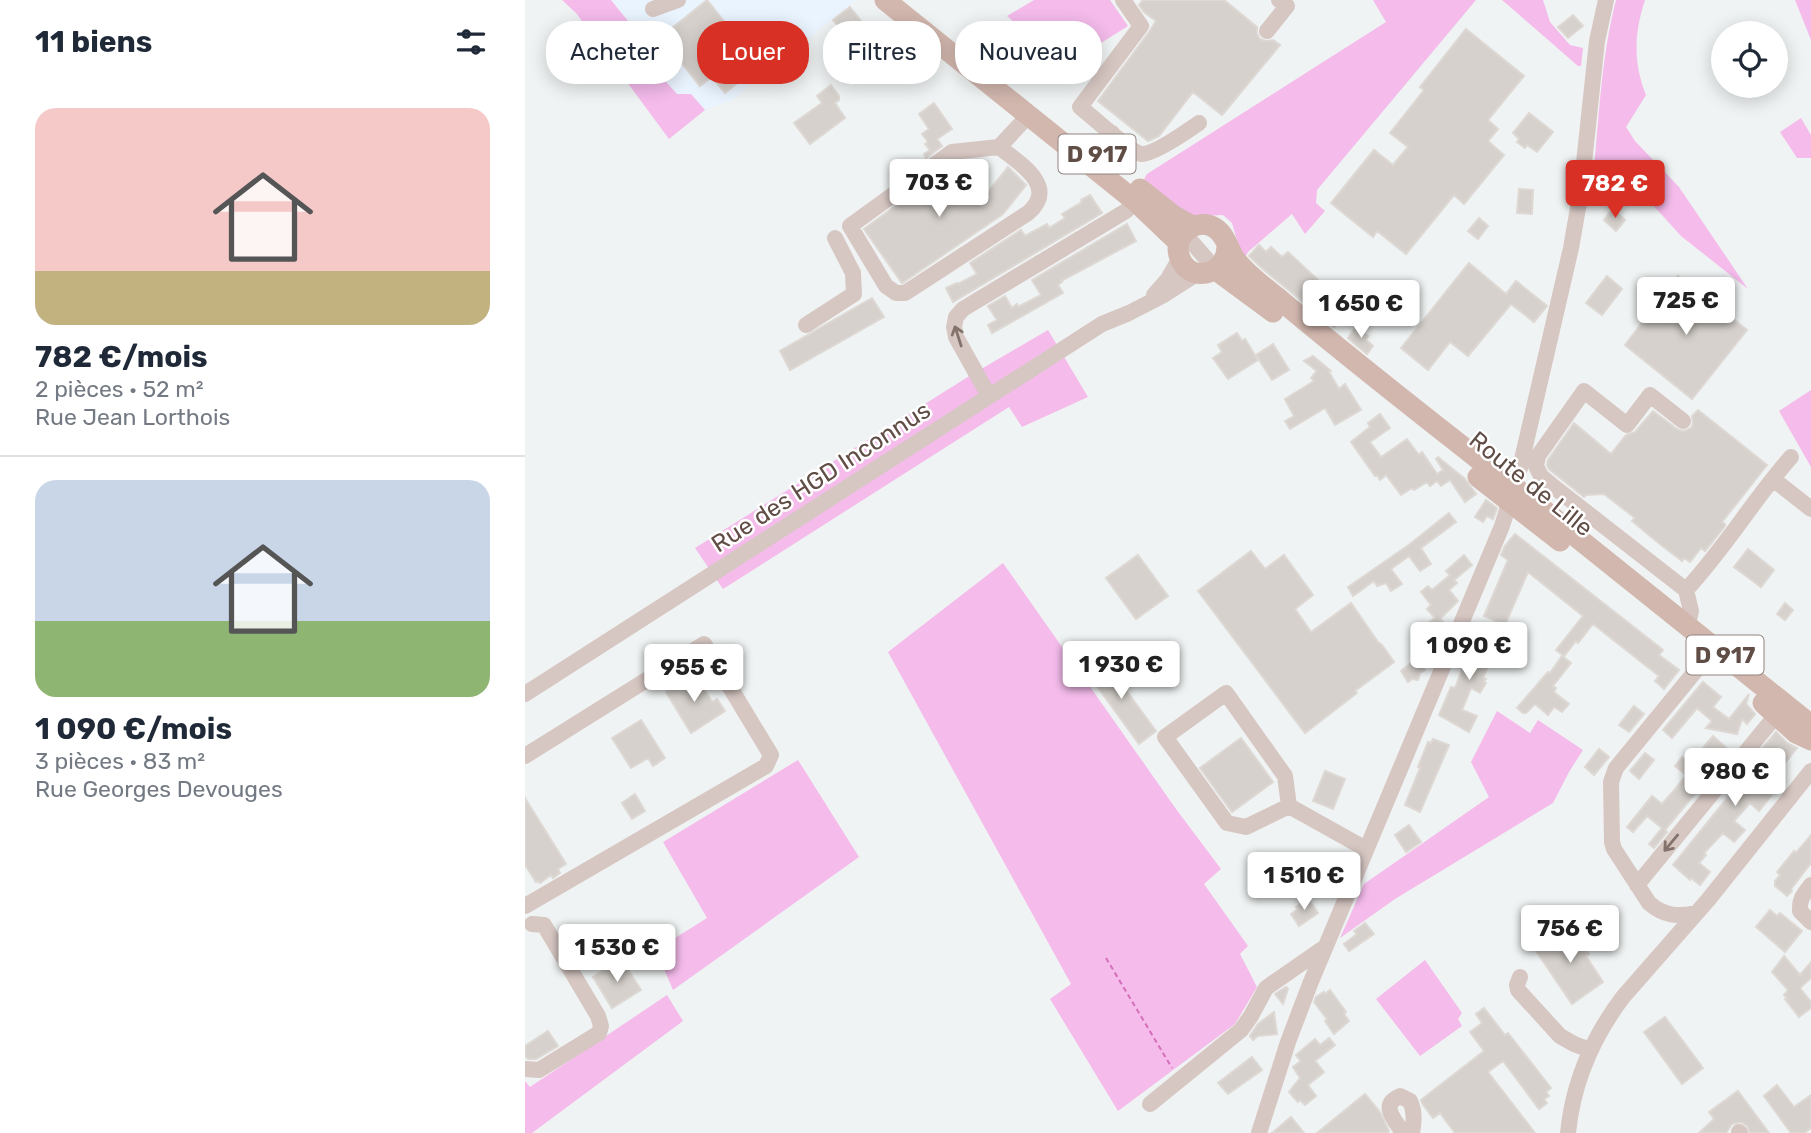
<!DOCTYPE html>
<html lang="fr">
<meta charset="utf-8">
<style>
body{margin:0;font-family:Rubik,sans-serif;background:#f2f2f3;color:#1f2937;height:100vh;display:flex;flex-direction:column;font-size:26px;white-space:nowrap}
*{box-sizing:border-box;margin:0}
p{font-size:23px;color:#747a83}
.icon{flex:none;width:38px;height:38px;fill:none;stroke:currentColor;stroke-width:2;stroke-linecap:round;stroke-linejoin:round}
.map{position:relative;flex:1;overflow:hidden}
.sheet{display:flex;flex-direction:column;background:#fff;width:525px}
.sheet>*{flex:none}
.banner{position:absolute;left:21px;top:21px;width:665px;height:63px;display:flex;gap:14px}
.tools{position:absolute;left:1186px;top:21px;display:grid;gap:14px}
.tools a{display:grid;place-items:center;width:77px;height:77px;border-radius:50%;background:#fff;box-shadow:0 4px 18px #0003;font-size:35px}
.price{position:absolute;translate:-50% -60px;padding:0 16px;border-radius:7px;background:#fff;color:#222;font-size:23px;line-height:46px;filter:drop-shadow(0 2px 4px #0008)}
.price::after{content:'';position:absolute;left:50%;top:42px;width:21px;height:16px;margin-left:-10px;background:inherit;clip-path:polygon(0 0,100% 0,50% 100%)}
.price.active{background:#d93025;color:#fff}
ul{padding:0;list-style:none}
li{display:grid;align-content:center;gap:14px;height:371px;padding:0 35px}
li+li{border-top:2px solid #e0e1e3}
li span{display:grid;place-items:center;height:217px;border-radius:21px;color:#555}
li>.icon{margin-inline-start:auto}
span .icon{width:126px;height:126px;fill:#fffc;stroke-width:1}
li b{font-size:30px}
h2{display:flex;justify-content:space-between;align-items:center;height:84px;padding:0 35px;font-size:30px}
.chip{padding:0 24px;border-radius:28px;background:#fff;box-shadow:0 4px 18px #0003;font-size:24px;line-height:63px}
.chip.active{background:#d93025;color:#fff}
main{display:flex;flex:1;min-height:0}
.map>svg:first-child{display:block}
.commercial{fill:#eaf4fe}
.green{fill:#f4bbeb}
.building{fill:#d6d1cc;stroke:#ddd8d4;stroke-width:2}
.lines{fill:none;stroke-linecap:round;stroke-linejoin:round}
.path{stroke:#d66fb9;stroke-width:2;stroke-dasharray:5 3.5;stroke-linecap:butt}
.minor{stroke:#d7c7c3;stroke-width:16}
.major{stroke:#d2b7ae;stroke-width:21}
.oneway{stroke:#84726c}
.labels{text-anchor:middle;stroke-width:5;stroke-linejoin:round;paint-order:stroke}
.shield{fill:#fff;stroke:#90827e;stroke-width:2}
.shield-label{font-size:23px;font-weight:bold;fill:#604d46}
.street-label{font-size:24px;fill:#604d46;stroke:#fff}
</style>
<main>
<section class="sheet">
<h2>11 biens<svg class="icon" aria-label="filters" viewBox="0 0 24 24"><path d="M4 7h16M4 17h16"/><circle cx="9" cy="7" r="2"/><circle cx="15" cy="17" r="2"/></svg></h2>
<ul>
<li><span style="background:linear-gradient(#f6c9c9 75%,#c2b280 0)"><svg class="icon" aria-label="home" viewBox="0 0 24 24"><path d="M3 11l9-7 9 7M6 9v11h12V9"/></svg></span><div><b>782 €/mois</b><p>2 pièces · 52 m²</p><p>Rue Jean Lorthois</p></div></li>
<li><span style="background:linear-gradient(#c9d6e8 65%,#8fb573 0)"><svg class="icon" aria-label="home" viewBox="0 0 24 24"><path d="M3 11l9-7 9 7M6 9v11h12V9"/></svg></span><div><b>1 090 €/mois</b><p>3 pièces · 83 m²</p><p>Rue Georges Devouges</p></div></li>
</ul>
</section>
<div class="map">
<svg width="1286" height="1133" viewBox="0 0 1286 1133">
<rect width="100%" height="100%" fill="#f0f3f3"/>
<path class="commercial" d="M86 0H331L207 100 180 110 166 94H152L134 73 140 66Z"/>
<path class="green" d="M37 0H86L140 67 134 74 152 94H166L180 110 144 139 51 13Z
M509 0H585L603 26 533 70 511 52 516 46 482 16Z
M848 0H951L792 190 791 203 800 211 780 234 767 214 723 252 718 261 707 223 698 215 662 217 619 179 622 174 861 22Z
M977 0H1018L1025 22 1045 45 1058 48 1056 66H1053Z
M1091 0H1120C1109 34 1108 62 1121 95L1101 127 1110 141 1154 187 1223 289 1156 236 1126 203 1112 191 1101 205 1068 179C1074 119 1076 58 1091 0Z
M1270 0H1286V40Z
M1276 118 1286 135V158H1272L1255 132Z
M523 330 563 397 497 427 484 407 198 589 170 548 446 375Z
M1286 390V467L1254 411Z
M478 563 651 809 696 869 679 884 723 946 715 954 732 987 710 1024 593 1111 525 999 546 984 363 652Z
M972 711 1005 733 1013 720 1058 750 1044 772 1028 803 870 899 815 938 839 884 964 797 946 762Z
M273 760 334 857 148 990 131 950 182 918 138 842Z
M900 960 937 1013 933 1019 937 1026 895 1056 851 999Z
M142 995 158 1021 7 1133H0V1081L5 1087Z"/>
<path class="building" d="M182 0 234 65 200 93 187 77 175 86 136 37Z
M618 0H699L732 27V34L735 39 741 41 748 40 755 45 697 115 668 92 634 136 623 141 573 101 624 32 631 21 619 12 614 5Z
M325 7 341 27 325 40 308 20Z
M1048 15 1058 26 1043 38 1033 27Z
M941 29 999 76 963 120 973 129 963 141 979 155 939 204 929 195 881 254 852 231 848 237 806 203 849 150 868 165 883 147 865 133 899 90 895 87Z
M479 36 491 46 494 43 502 49 500 52 508 59 502 68 472 45Z
M323 44 337 60 324 71 310 55Z
M403 51 415 61 406 71 393 64Z
M306 85 314 96V100L310 103 320 118 285 144 269 123 297 103 292 96Z
M409 103 427 129 412 139 417 146 401 158 399 154 405 150 400 144 403 142 397 134 404 129 394 114Z
M1004 113 1028 132 1012 152 1002 145 1000 148 992 142 994 139 988 133Z
M431 162H434L459 197 483 167 501 185 478 214 377 283 339 229Z
M994 189 1008 190 1007 214 992 213Z
M565 195 577 213 428 302 421 288 432 283 433 284 452 274 445 263 496 230 500 236 522 224 524 228 540 218 537 214 557 202 556 200Z
M1088 209 1100 220 1091 231 1079 220Z
M954 218 963 226 953 239 943 231Z
M602 224 611 241 536 281 537 282 533 285 538 293 467 333 463 325 472 320 463 306 480 296 487 308 492 304 493 307 516 295 507 280Z
M734 245 741 252 746 247 757 257 763 252 821 306 811 317 815 320 809 327 739 270 724 256Z
M944 263 981 294 991 281 1022 306 1009 322 986 304 943 356 925 342 903 370 876 348Z
M1082 276 1097 289 1077 315 1061 303Z
M1153 276 1222 330 1167 399 1100 345Z
M347 298 359 317 265 370 255 351Z
M831 327 843 336 841 340 848 346 842 354 823 338Z
M712 333 717 341 720 339 733 360 703 379 688 358 697 352 693 345Z
M748 344 764 370 747 380 731 355Z
M788 356 806 371 804 372 814 389 820 384 836 410 810 425 800 408 765 429 760 421 769 416 760 399 789 381 786 378 792 371 779 361Z
M1173 410 1242 465 1197 522 1200 524V526L1180 551 1176 548 1165 562 1159 558 1157 561 1131 541 1107 521 1110 518 1079 494 1061 495 1059 497 1024 469 1022 465 1023 460 1049 423 1086 454 1101 435 1110 432 1128 411 1152 429 1157 431 1162 430 1167 427 1168 422 1167 416Z
M855 414 865 428 845 442 856 457 882 439 894 455 897 452 912 474 918 470 911 459 913 457 940 479 951 494 940 502 925 480 916 486 912 481 905 486 902 482 889 490 887 488 876 495 861 475 855 480 852 475 850 476 826 442 845 427 843 423Z
M961 500 972 508 968 519 962 516 958 522 950 517Z
M924 513 931 522 896 548 906 564 895 571 884 556 866 569 877 584 866 591 861 583 852 586 849 581 828 596 823 587 885 544Z
M990 534 1138 650 1134 655 1154 670 1139 689 1130 681 1134 676 1068 624 1053 643 1051 641 1039 656 1031 650 1058 616 1003 572 980 625 959 616 983 560 976 555 980 546Z
M1223 549 1249 570 1236 587 1209 567Z
M726 551 740 569 759 555 788 595 770 609 786 632 826 603 853 642 857 645 869 662 830 691 832 693 780 733 673 591Z
M613 555 643 596 611 619 581 578Z
M939 555 947 565 929 580 932 583 924 590 933 601 915 619 922 626 900 645 890 632 910 618 902 609 906 605 896 592 903 586 907 590 925 575 921 571Z
M1260 603 1268 610 1260 620 1252 614Z
M952 632 974 641 958 678 961 679 959 682 961 683 955 693 946 688 937 710 952 716 944 732 914 715 926 687 930 688Z
M903 649 908 656 897 664 900 670 895 673 893 680 887 679 883 682 876 671Z
M1037 656 1046 663 1028 686 1031 688 1029 692 1044 704 1037 712 1029 707 1023 715 1010 704 1001 713H998L992 708 1023 672 1025 673Z
M578 659 631 731 614 744 561 671Z
M170 674 187 702 192 699 200 711 166 733 141 692Z
M1178 682 1196 697 1188 707 1204 719 1224 694 1221 704 1230 714 1222 724 1217 719 1212 734 1181 728 1187 721 1172 708 1147 738 1138 730Z
M1109 706 1119 714 1104 732 1094 725Z
M116 720 140 758 128 766 123 758 106 768 87 738Z
M1251 732 1262 743 1272 748 1256 768 1249 763 1233 783 1247 795 1234 811 1225 803 1209 821 1220 830 1209 842 1198 833 1179 853 1181 855 1174 863 1185 872 1175 885 1166 878 1165 880 1148 865 1229 765 1226 762Z
M1188 736 1205 751 1140 830 1142 832 1129 848 1124 844 1137 828 1122 816 1108 832 1102 827 1127 796 1137 804 1151 788 1161 775 1150 766 1157 757 1176 770 1187 756 1178 748Z
M716 738 748 782 707 812 675 768Z
M908 739 924 745 895 812 880 805 895 768 893 767 903 742 906 743Z
M1074 749 1084 757 1069 775 1060 767Z
M1120 753 1129 760 1114 779 1105 771Z
M800 771 820 779 808 809 788 801Z
M110 794 120 811 107 819 97 803Z
M0 798 41 864 33 869 35 873 28 878 26 875 15 883 13 881 11 882 0 865Z
M884 825 896 842 881 852 870 835Z
M1286 835V863L1266 889 1267 891 1262 896 1250 886V881L1255 875 1252 872 1269 851 1271 853Z
M783 898 793 913 774 926 766 914 773 909 771 907Z
M1245 910 1252 916 1255 913 1277 931 1260 952 1231 927Z
M840 923 849 934 824 951 819 944 832 934 829 931Z
M1047 927 1064 954 1061 956 1078 982 1047 1004 1011 951Z
M1259 956 1275 975 1286 962V978L1275 988 1286 1002V1008L1274 1017 1260 999 1262 998 1259 995 1263 990 1247 972Z
M96 959 116 990 87 1008 68 977Z
M761 987 763 989 758 1004 750 994Z
M805 990 821 1012 819 1014 824 1021 809 1034 800 1021 802 1019 789 1002 791 997 799 992 800 994Z
M959 1008 980 1035 983 1033 1026 1088 1021 1092 1024 1096 1019 1099 1022 1103 1014 1109 978 1061 963 1072 1010 1133H930L915 1113 908 1118 897 1103 896 1100 901 1096 959 1051 945 1032 957 1023 951 1014Z
M749 1012 752 1034 733 1036 728 1040 725 1036 733 1024Z
M1140 1017 1178 1068 1157 1084 1119 1032Z
M23 1031 33 1046 11 1059H3L0 1055V1046Z
M804 1038 810 1045 790 1061 799 1072 783 1085 791 1096 780 1105 775 1100 773 1102 764 1092 775 1078 768 1067 776 1061 771 1055 790 1039 795 1045Z
M727 1057 737 1070 703 1094 693 1083Z
M1252 1085 1269 1107 1286 1095V1128L1279 1133H1266L1239 1096Z
M1213 1091 1244 1133H1225L1222 1126 1216 1122 1207 1124 1201 1133H1174L1189 1119 1184 1112Z
M840 1094 855 1112 864 1131 862 1133H792Z
M766 1117 779 1133H747L760 1122Z"/>
<g class="lines">
<path class="path" d="M581 958 647 1068"/>
<path class="minor" d="M598 0 616 26 555 107C567 116 605 152 616 154 628 155 664 130 674 123
M128 9 153 0
M742 31 762 6 754 0
M474 147C494 163 534 186 503 213L380 293H371L361 286 325 226 427 152 474 147 504 115
M562 163 587 133
M652 228 664 239 691 270
M629 295 643 279 655 258
M281 325 329 294 328 273 310 238
M464 396 431 337 429 327 431 317 438 309 601 211 610 201
M1158 421 1125 395 1102 425 1059 391 1013 456 1011 466 1016 476 1029 487 1161 590 1166 611 1163 626
M1248 479 1286 509
M1161 590C1200 548 1229 499 1266 457
M701 693 760 776 764 806 721 827 702 823 640 737Z
M0 694 577 324 604 313 637 296 673 273
M0 756 179 644 246 755 241 766 0 906
M764 806 841 849
M1112 885 1252 714
M1286 885C1279 894 1274 899 1275 911L1286 922
M1171 913C1152 917 1139 916 1124 903L1089 849 1087 842 1086 782 1091 768 1182 657
M995 977 992 985 993 990 1035 1036 1049 1044 1065 1050
M0 1069 14 1070 74 1033 76 1026 73 1016 19 925 7 924
M625 1104 716 1030 726 1016 741 988 800 947
M1214 1132 1215 1133
M734 1133 763 1042 785 984 977 526 995 468 1046 248 1056 191 1072 41 1081 0
M878 1133C870 1120 854 1105 875 1096L885 1101C890 1112 889 1121 887 1133
M1043 1133C1048 1082 1067 1038 1098 997L1183 900 1286 771"/>
<path class="major" d="M360 0 610 201 654 243
M615 189 649 216 667 226
M702 245C703 276 662 285 654 255 648 234 672 217 690 228 701 235 703 249 710 259 721 274 738 286 753 298 818 353 886 406 952 458 983 483 1014 505 1044 531L1286 725
M691 270 748 312
M953 477 1035 541
M1238 703 1271 733 1286 740"/>
</g>
<defs><path id="oneway-shaft" d="M-6 0H5M1.5-3L5.5 0L1.5 3" fill="none" stroke-width="1.6" stroke-linecap="round" stroke-linejoin="round" transform="scale(1.75)"/></defs>
<g class="oneway">
<use href="#oneway-shaft" transform="translate(433 336) rotate(-108)"/>
<use href="#oneway-shaft" transform="translate(1146 843) rotate(130)"/>
</g>
<g class="labels">
<g class="shield">
<rect x="533.5" y="134.5" width="77" height="39" rx="5"/>
<rect x="1161.5" y="635.5" width="77" height="39" rx="5"/>
</g>
<g class="shield-label">
<text x="572" y="162">D 917</text>
<text x="1200" y="663">D 917</text>
</g>
<g class="street-label">
<text transform="translate(296 477) rotate(-33)" y="8">Rue des HGD Inconnus</text>
<text transform="translate(1006 484) rotate(39)" y="8">Route de Lille</text>
</g>
</g>
</svg>
<div class="tools">
<a><svg class="icon" aria-label="locate" viewBox="0 0 24 24"><circle cx="12" cy="12" r="6"/><path d="M12 2v4M12 18v4M2 12h4M18 12h4"/></svg></a>
</div>
<b class="price" style="left:414px;top:219px">703 €</b>
<b class="price active" style="left:1090px;top:220px">782 €</b>
<b class="price" style="left:1161px;top:337px">725 €</b>
<b class="price" style="left:836px;top:340px">1 650 €</b>
<b class="price" style="left:944px;top:682px">1 090 €</b>
<b class="price" style="left:596px;top:701px">1 930 €</b>
<b class="price" style="left:169px;top:704px">955 €</b>
<b class="price" style="left:1210px;top:808px">980 €</b>
<b class="price" style="left:779px;top:912px">1 510 €</b>
<b class="price" style="left:1045px;top:965px">756 €</b>
<b class="price" style="left:92px;top:984px">1 530 €</b>
<div class="banner">
<a class="chip">Acheter</a>
<a class="chip active">Louer</a>
<a class="chip">Filtres</a>
<a class="chip">Nouveau</a>
</div>
</div>
</main>
